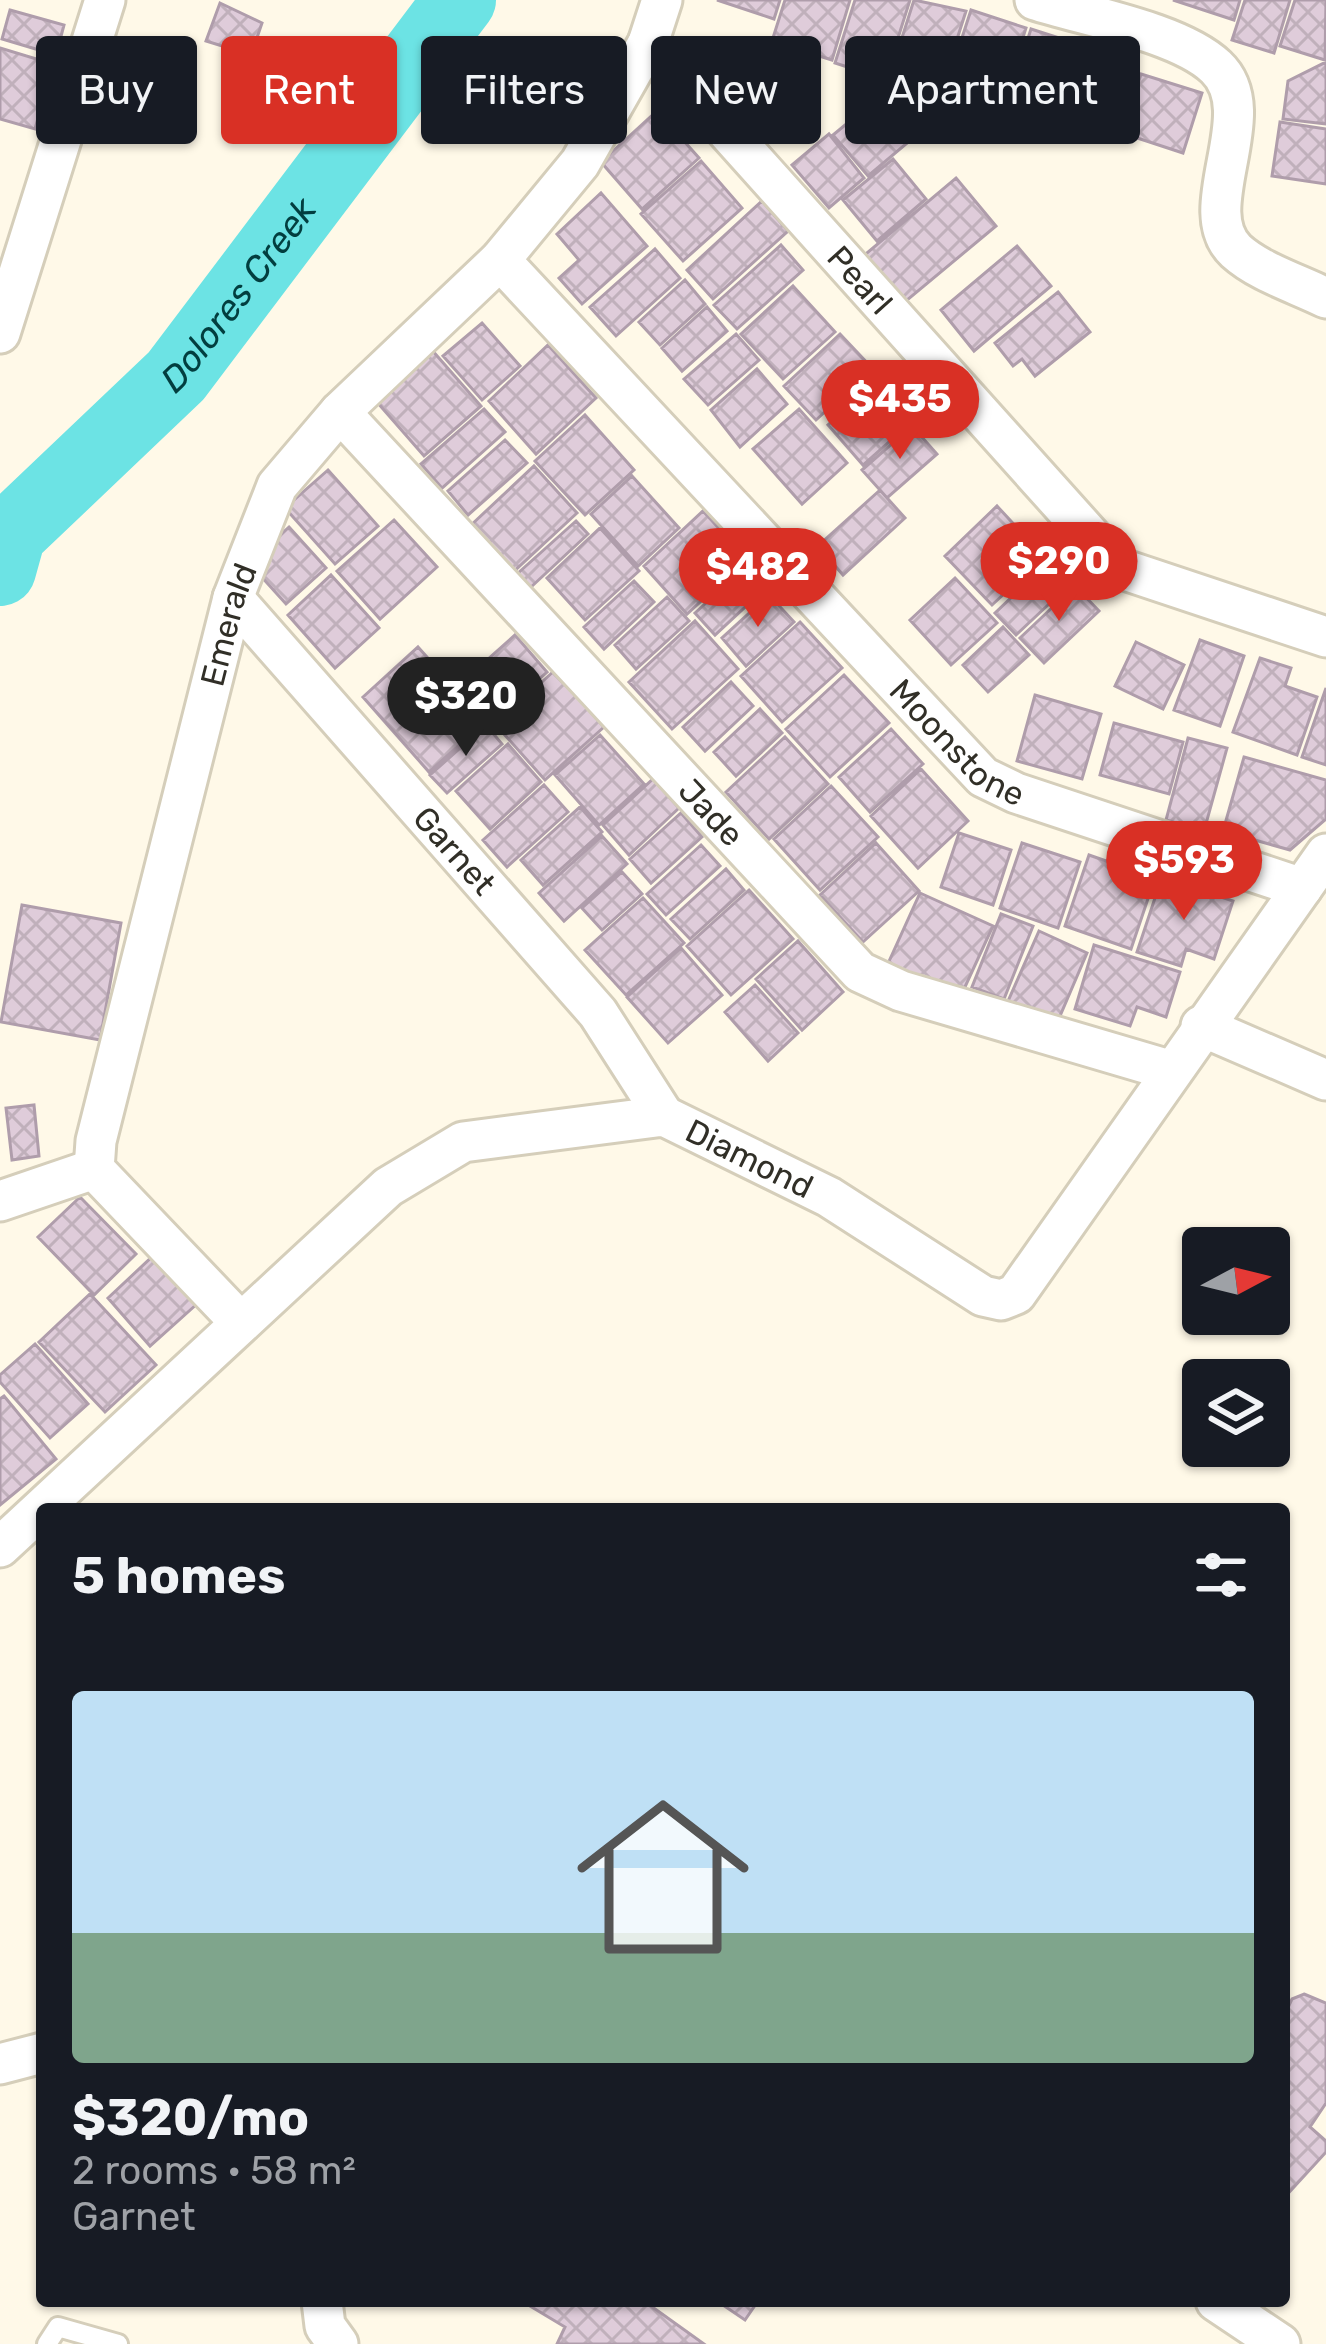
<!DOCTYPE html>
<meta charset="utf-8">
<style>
body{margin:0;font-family:Rubik,sans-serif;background:#242831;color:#f1f3f6;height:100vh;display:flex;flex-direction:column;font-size:45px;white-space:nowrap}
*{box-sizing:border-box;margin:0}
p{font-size:39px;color:#9ea1a6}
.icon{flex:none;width:66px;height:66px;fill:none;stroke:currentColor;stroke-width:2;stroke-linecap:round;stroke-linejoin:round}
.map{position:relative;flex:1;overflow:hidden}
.drawer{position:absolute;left:36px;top:1503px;width:1254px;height:804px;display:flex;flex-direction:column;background:#171b24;border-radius:12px;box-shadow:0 3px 9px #0004}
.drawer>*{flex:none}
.hud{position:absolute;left:36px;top:36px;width:1254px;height:108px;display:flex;gap:24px}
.needle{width:78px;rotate:83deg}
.controls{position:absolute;left:1182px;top:1227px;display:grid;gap:24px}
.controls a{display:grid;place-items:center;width:108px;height:108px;border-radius:12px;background:#171b24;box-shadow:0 3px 9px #0004;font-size:60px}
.price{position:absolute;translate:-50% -102px;padding:0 27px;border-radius:42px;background:#d93025;color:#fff;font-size:39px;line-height:78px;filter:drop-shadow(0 3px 6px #0008)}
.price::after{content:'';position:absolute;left:50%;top:72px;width:36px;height:27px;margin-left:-18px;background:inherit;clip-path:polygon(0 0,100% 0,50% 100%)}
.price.current{background:#222;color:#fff}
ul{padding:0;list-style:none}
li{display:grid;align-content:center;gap:24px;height:636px;padding:0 36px}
li span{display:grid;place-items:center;height:372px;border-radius:12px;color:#555}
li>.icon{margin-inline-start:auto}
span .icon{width:216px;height:216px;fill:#fffc;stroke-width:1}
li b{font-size:51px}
h2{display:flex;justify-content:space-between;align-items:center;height:144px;padding:0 36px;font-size:51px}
.chip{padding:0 42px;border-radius:12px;background:#171b24;box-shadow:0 3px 9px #0004;font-size:42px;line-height:108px}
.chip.current{background:#d93025;color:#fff}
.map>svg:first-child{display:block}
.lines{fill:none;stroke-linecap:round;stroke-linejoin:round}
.river{stroke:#6ce3e4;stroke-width:72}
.building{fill:url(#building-cross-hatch);stroke:#af9dab;stroke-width:3}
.lane-casing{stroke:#d5ceba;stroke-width:24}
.street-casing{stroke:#d5ceba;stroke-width:45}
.lane{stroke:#fff;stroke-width:18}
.street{stroke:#fff;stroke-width:39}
.labels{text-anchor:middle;stroke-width:9;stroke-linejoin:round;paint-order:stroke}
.street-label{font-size:33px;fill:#312f27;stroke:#fff}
.water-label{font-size:36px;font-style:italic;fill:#023e3f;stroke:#fff}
</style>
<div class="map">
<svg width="1326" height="2344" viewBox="0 0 1326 2344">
<defs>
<pattern id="building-cross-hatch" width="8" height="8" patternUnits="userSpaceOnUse" patternTransform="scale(3)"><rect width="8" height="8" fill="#dfccda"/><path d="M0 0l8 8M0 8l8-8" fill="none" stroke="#c0b0bb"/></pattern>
</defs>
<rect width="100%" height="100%" fill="#fff9e8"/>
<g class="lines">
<path class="river" id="s1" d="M0 570 10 534 176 376 460 0"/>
</g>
<path class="building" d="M717 0H780L774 19Z
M785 0H850L832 60 772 41Z
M855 0H910L885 79 835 63Z
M914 0 966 11 942 86 892 69Z
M1173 0H1240L1234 20Z
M1245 0H1290L1274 53 1232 40Z
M1295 0H1326L1325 60 1280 46Z
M220 3 262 23 251 55 206 41Z
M10 10 64 25 56 55 2 39Z
M971 10 1026 28 1002 102 947 84Z
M1031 29 1078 44 1054 121 1006 107Z
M1085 44 1135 60 1110 139 1060 122Z
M0 48 53 64 35 129 0 119Z
M1326 62V124L1283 119 1288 81Z
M1141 74 1202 93 1183 153 1122 133Z
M885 92 919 133 868 176 833 135Z
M657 111 699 158 642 209 601 162Z
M1280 122 1326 129V184L1272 176Z
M829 134 864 178 829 208 792 165Z
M893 159 926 199 877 241 843 200Z
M701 161 742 208 683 261 641 214Z
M956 178 996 226 900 306 861 258Z
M601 193 647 246 582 304 559 278 579 260 557 234Z
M762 201 788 231 713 299 687 270Z
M781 245 803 270 737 329 714 305Z
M1017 246 1051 286 974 351 941 310Z
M655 249 680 278 616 336 590 307Z
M685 280 705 304 660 345 639 322Z
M793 286 835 332 783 379 741 334Z
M1058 292 1090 332 1035 376 1022 359 1013 366 995 343Z
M707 307 727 331 682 371 662 348Z
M482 323 520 366 482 400 443 356Z
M736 334 759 360 708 405 684 379Z
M840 334 872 368 816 420 784 386Z
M424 341 481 406 424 456 376 401Z
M548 345 596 398 536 454 489 401Z
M757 369 787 404 740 447 711 410Z
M891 369 911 392 921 383 936 400 863 465 828 425Z
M484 409 505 432 442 488 421 464Z
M799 409 847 463 802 504 753 449Z
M585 415 634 470 585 515 535 461Z
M912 426 937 454 887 498 862 470Z
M505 440 527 463 468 515 448 491Z
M534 466 577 513 511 574 469 527Z
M328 470 378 526 335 564 285 508Z
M632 476 679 528 638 566 591 514Z
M880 490 905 518 843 575 818 546Z
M997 506 1044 557 992 605 945 556Z
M703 511 747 559 687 614 644 566Z
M394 520 437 567 380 619 337 571Z
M576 521 588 534 530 588 517 574Z
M289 527 326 568 286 604 249 563Z
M600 528 639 571 585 620 547 578Z
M1060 551 1081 574 1016 635 995 613Z
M752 561 771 583 715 635 695 613Z
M331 575 379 628 335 668 288 615Z
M955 578 997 623 951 665 910 620Z
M634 581 654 602 604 649 584 627Z
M1075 586 1099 611 1044 663 1020 638Z
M769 595 794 622 746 666 722 638Z
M667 597 689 621 636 669 615 645Z
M695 621 738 669 672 729 629 682Z
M800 622 842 668 782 722 741 676Z
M1003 627 1029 655 988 692 963 665Z
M515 635 547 672 493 720 460 684Z
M1200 640 1244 656 1220 726 1174 710Z
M1136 642 1184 665 1163 709 1115 686Z
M418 647 485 722 429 772 363 697Z
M1260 658 1291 668 1285 686 1317 697 1297 755 1233 732Z
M554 671 604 727 545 780 495 724Z
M844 675 889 723 830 777 786 729Z
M731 682 753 706 705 751 683 727Z
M1326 688V765L1302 757Z
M1035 695 1101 714 1082 779 1017 761Z
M760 709 782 733 736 776 714 752Z
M1114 723 1183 742 1169 794 1100 775Z
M486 725 502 744 447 793 430 775Z
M891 729 923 764 870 812 839 777Z
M600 735 644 784 599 825 555 775Z
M785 737 828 784 769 839 726 792Z
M1188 738 1227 748 1204 831 1166 820Z
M508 744 541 782 490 829 456 791Z
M1244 757 1326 780V819L1290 850 1223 831Z
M921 769 968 821 918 868 871 816Z
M653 779 679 808 629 855 603 825Z
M544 785 568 812 507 867 483 840Z
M831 786 878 837 820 890 774 839Z
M580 807 602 832 543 885 521 860Z
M681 813 702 837 651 883 630 859Z
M959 833 1011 850 993 905 941 887Z
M602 836 627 864 564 921 539 893Z
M876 843 919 891 863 942 820 895Z
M1022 843 1080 862 1058 928 1000 908Z
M701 845 720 866 666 915 647 894Z
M1089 855 1155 878 1131 949 1065 926Z
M726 869 744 890 690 939 671 919Z
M622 872 642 894 602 930 582 908Z
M1162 877 1233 901 1214 959 1186 949 1181 966 1137 952Z
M749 890 793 939 731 995 687 946Z
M920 893 993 926 959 1000 886 968Z
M643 898 684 943 626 995 585 950Z
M22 905 121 923 100 1040 1 1022Z
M1001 914 1033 926 1004 999 972 987Z
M1039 931 1087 953 1054 1030 1005 1008Z
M798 941 843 992 802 1030 756 979Z
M1094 945 1180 972 1166 1017 1137 1007 1130 1026 1075 1009Z
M681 948 722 995 668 1043 627 997Z
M755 985 798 1033 768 1061 725 1012Z
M34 1105 39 1156 12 1160 6 1108Z
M80 1197 136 1254 94 1295 38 1237Z
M154 1255 198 1303 150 1346 108 1298Z
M90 1294 156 1365 105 1412 39 1342Z
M35 1344 88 1404 50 1438 0 1382V1375Z
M4 1396 56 1459 0 1505V1399Z
M1304 1994 1326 2003V2103L1310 2127 1326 2141V2152L1284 2198V2016L1292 1999Z
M533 2301H644L704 2344H557L565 2327 530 2306Z
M717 2301H758L745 2320Z"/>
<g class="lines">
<g class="lane-casing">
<path id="lane" d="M47 2344 58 2327 118 2344"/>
</g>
<g class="street-casing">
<g id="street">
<path d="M1035 0C1085 16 1179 32 1216 67 1265 113 1191 209 1236 251 1259 272 1298 284 1326 298"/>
<path id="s2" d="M648 43 1119 568 1326 637"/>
<path id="s3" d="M500 260 983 777 1016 793 1302 888"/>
<path d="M0 333 105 0"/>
<path id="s4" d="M340 412 860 972 901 991 1169 1070"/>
<path id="s5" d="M233 598 598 1013 664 1116"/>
<path d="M1201 1026 1326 1080"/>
<path d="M0 1201 94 1169"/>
<path id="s6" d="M241 1323 94 1169 96 1141 233 598 277 486 340 412 500 260 580 163 648 43 662 0"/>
<path id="s7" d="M0 1547 388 1187 463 1142 664 1116 829 1197 983 1296 1001 1300 1016 1294 1326 854"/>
<path d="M0 2064 42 2053"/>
<path d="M322 2301 325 2326 338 2344"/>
<path d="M1216 2301 1280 2344"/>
</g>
</g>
<use href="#lane" class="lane"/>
<use href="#street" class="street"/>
</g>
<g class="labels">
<g class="street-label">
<text dy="12" stroke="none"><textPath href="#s2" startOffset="318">Pearl</textPath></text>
<text dy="12" stroke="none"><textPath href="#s6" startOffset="774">Emerald</textPath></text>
<text dy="12" stroke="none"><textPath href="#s3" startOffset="666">Moonstone</textPath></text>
<text dy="12" stroke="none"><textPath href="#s4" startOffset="546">Jade</textPath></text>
<text dy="12" stroke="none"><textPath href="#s5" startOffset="336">Garnet</textPath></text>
<text dy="12" stroke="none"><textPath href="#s7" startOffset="915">Diamond</textPath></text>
</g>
<g class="water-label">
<text dy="13" stroke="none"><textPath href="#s1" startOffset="369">Dolores Creek</textPath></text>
</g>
</g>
</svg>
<div class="controls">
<a><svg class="needle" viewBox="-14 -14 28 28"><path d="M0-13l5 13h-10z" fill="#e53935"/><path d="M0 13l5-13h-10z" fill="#9ea1a6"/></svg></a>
<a><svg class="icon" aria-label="layers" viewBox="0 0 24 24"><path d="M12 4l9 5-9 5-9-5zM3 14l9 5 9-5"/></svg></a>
</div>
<b class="price" style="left:900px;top:462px">$435</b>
<b class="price" style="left:1059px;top:624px">$290</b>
<b class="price" style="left:758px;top:630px">$482</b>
<b class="price current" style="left:466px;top:759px">$320</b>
<b class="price" style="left:1184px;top:923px">$593</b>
<div class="hud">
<a class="chip">Buy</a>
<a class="chip current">Rent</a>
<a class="chip">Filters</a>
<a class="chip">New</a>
<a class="chip">Apartment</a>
</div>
<section class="drawer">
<h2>5 homes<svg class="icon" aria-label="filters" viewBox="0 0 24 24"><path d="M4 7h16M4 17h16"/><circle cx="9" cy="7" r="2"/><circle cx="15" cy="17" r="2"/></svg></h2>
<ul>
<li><span style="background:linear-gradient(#bfe0f5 65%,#7fa58c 0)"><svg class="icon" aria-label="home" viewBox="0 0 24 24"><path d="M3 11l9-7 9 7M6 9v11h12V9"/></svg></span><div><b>$320/mo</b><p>2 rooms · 58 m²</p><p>Garnet</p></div></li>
</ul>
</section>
</div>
